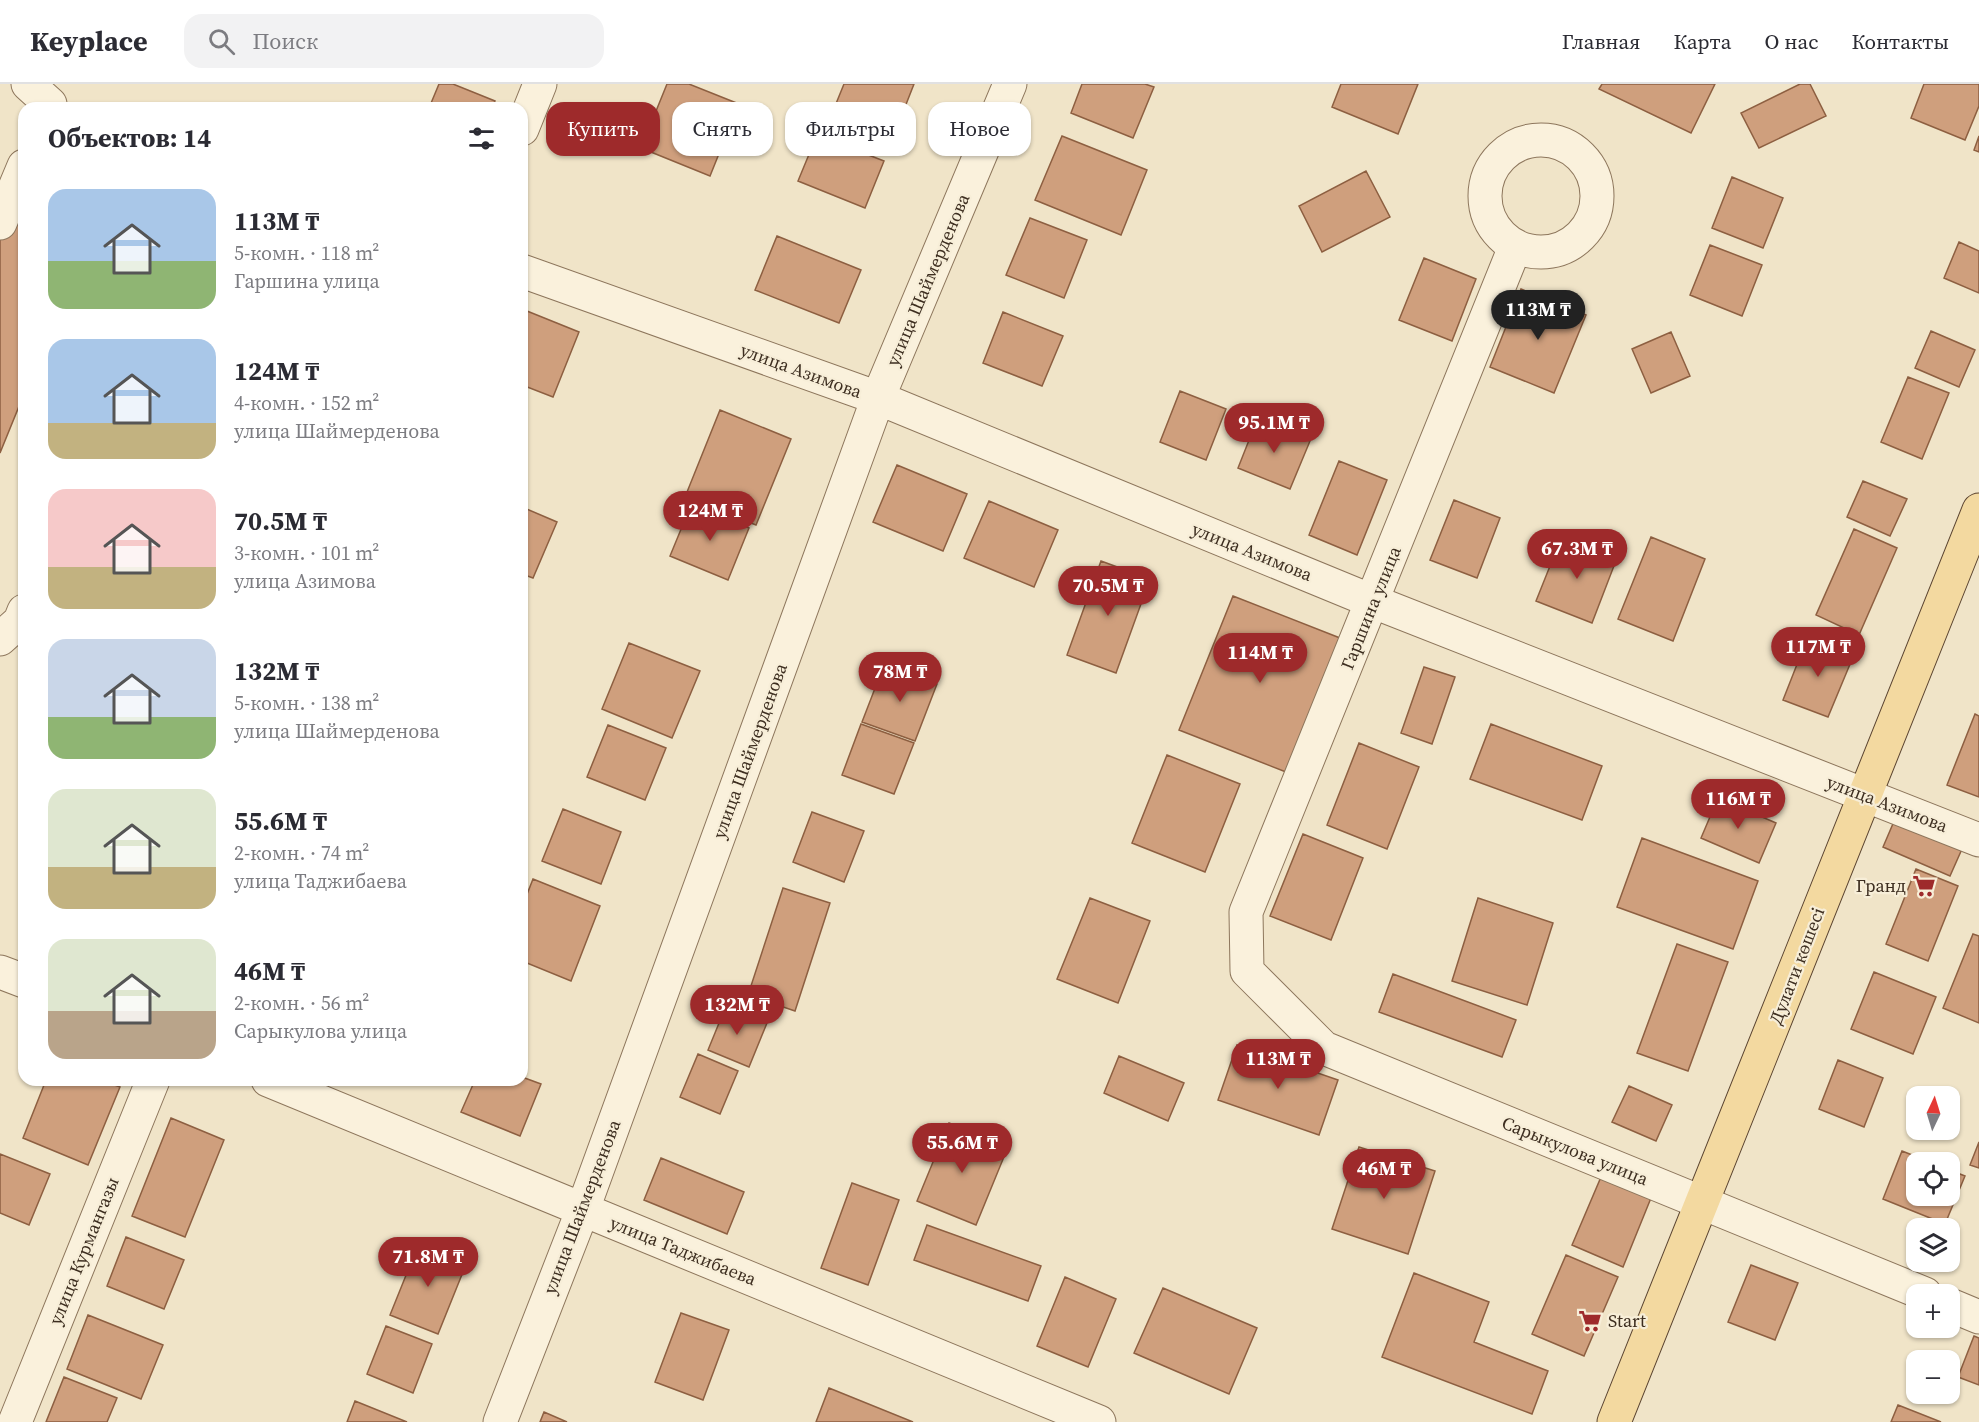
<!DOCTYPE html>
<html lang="ru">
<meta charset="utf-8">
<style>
body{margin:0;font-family:"Source Serif 4",serif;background:#f2f2f3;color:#2b2b33;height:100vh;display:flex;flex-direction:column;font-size:22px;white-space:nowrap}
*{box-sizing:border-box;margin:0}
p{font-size:20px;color:#7c7c81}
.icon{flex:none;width:33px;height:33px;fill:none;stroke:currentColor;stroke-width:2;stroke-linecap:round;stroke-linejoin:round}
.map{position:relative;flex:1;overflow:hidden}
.drawer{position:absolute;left:18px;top:18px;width:510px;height:984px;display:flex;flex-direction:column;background:#fff;border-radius:18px;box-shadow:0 2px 4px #0004}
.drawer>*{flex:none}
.top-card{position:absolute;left:546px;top:18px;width:570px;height:54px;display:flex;gap:12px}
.needle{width:39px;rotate:4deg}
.tools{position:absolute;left:1906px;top:1002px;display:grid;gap:12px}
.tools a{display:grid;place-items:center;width:54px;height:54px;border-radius:12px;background:#fff;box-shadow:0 2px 4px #0004;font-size:30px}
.price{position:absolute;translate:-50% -51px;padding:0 14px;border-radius:21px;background:#9e2a2b;color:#fff;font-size:20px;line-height:39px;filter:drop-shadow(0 2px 3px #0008)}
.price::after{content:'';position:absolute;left:50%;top:36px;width:18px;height:14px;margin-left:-9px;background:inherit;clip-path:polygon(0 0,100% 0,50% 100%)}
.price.on{background:#222;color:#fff}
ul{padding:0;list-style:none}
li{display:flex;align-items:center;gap:18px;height:150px;padding:0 30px}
li span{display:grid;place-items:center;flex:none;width:168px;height:120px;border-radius:18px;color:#555}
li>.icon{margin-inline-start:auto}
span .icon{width:72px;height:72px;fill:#fffc;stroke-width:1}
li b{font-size:26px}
h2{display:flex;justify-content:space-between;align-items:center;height:72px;padding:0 30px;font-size:26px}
.pill{padding:0 21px;border-radius:18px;background:#fff;box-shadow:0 2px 4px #0004;font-size:21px;line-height:54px}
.pill.on{background:#9e2a2b;color:#fff}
header{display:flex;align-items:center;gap:36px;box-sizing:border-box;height:84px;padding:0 30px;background:#fff;border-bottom:2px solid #e1e1e2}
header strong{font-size:28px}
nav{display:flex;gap:33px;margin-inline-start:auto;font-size:21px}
.search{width:420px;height:54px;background:#f2f2f3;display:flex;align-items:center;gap:15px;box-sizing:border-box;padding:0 21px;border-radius:18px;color:#7c7c81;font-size:22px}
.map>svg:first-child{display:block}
.building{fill:#cf9f7d;stroke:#8d5f41;stroke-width:1.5}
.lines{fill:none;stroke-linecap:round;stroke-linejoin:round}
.minor-casing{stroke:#8d765c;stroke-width:35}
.major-casing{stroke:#5b4430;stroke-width:35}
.minor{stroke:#faf1dc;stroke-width:33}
.major{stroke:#f3d9a0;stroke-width:33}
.labels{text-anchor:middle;stroke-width:4.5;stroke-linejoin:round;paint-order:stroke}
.street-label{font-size:18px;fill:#3d2e20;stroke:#f7eed8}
.poi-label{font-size:18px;fill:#3d2e20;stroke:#f7eed8;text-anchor:end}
</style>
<header>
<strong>Keyplace</strong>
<div class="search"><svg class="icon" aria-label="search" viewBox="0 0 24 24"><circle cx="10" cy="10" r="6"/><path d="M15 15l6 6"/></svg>Поиск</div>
<nav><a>Главная</a><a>Карта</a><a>О нас</a><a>Контакты</a></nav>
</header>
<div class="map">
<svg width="1979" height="1338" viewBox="0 0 1979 1338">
<rect width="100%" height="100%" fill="#f0e4c8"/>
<path class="building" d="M439 0H453L495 17 492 24H429Z
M667 0H689L739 20 710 92 641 64Z
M844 0H914L894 51 833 27Z
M1082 0H1145L1154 3 1133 54 1071 29Z
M1341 0H1418L1398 50 1332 23Z
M1602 0H1715L1691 49 1599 5Z
M1800 0H1810L1826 32 1759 64 1741 29Z
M1924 0H1979V22L1965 56 1911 34Z
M817 51 884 77 865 124 798 97Z
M1062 52 1147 86 1121 151 1035 116Z
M1979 52V68L1974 66Z
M1366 87 1390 133 1322 168 1299 122Z
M1732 93 1783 114 1763 164 1712 144Z
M24 94V310L0 369V153Z
M1030 134 1087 156 1064 214 1006 191Z
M777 152 861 186 839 239 755 206Z
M1959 158 1979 167V209L1944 194Z
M1710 161 1762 181 1742 232 1690 211Z
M1424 174 1476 195 1452 257 1399 236Z
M1521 205 1586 231 1554 309 1490 283Z
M522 225 579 248 553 313 522 301Z
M1003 228 1063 252 1042 302 983 279Z
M1931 247 1975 266 1959 303 1915 284Z
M1671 248 1690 292 1651 309 1632 265Z
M1908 293 1949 309 1922 375 1881 358Z
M1180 307 1226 325 1206 376 1160 358Z
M720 326 791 355 756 441 685 413Z
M1257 336 1310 357 1290 405 1238 384Z
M1339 377 1387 396 1357 471 1309 451Z
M897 381 967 410 943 467 873 438Z
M1863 397 1907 415 1890 452 1847 433Z
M1454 416 1500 434 1477 494 1430 476Z
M989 417 1058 446 1034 503 964 474Z
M691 421 749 444 728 496 670 472Z
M522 423 557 438 533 494 522 490Z
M1854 445 1897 464 1859 551 1816 531Z
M1562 452 1617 474 1592 539 1536 517Z
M1651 453 1705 475 1673 557 1618 535Z
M1101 477 1150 495 1116 589 1067 571Z
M1233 512 1340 554 1286 688 1179 646Z
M1807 555 1853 573 1828 633 1783 616Z
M629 559 700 587 672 654 602 625Z
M884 581 937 600 915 657 862 638Z
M1424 583 1455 593 1432 660 1401 649Z
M1975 630 1979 632V713L1947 701Z
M861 640 914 659 894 710 842 691Z
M1491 640 1602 682 1582 736 1470 695Z
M608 641 666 664 645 716 587 693Z
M1359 659 1419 683 1387 765 1327 741Z
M1167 671 1240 700 1205 788 1132 759Z
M1718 714 1776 739 1759 779 1701 754Z
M563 725 621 748 601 800 542 777Z
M812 728 864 747 844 798 793 778Z
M1898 728 1966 756 1950 792 1883 763Z
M1303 750 1363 774 1331 856 1270 832Z
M1642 754 1758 797 1733 865 1617 823Z
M1916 785 1958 802 1928 877 1886 860Z
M533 795 600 822 571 897 522 877V823Z
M783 804 830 819 795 927 748 911Z
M1090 814 1150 837 1118 919 1057 895Z
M1478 814 1553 839 1527 921 1452 897Z
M1973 850 1979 852V939L1943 924Z
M1677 860 1728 878 1688 987 1637 969Z
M1874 888 1936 913 1913 970 1851 945Z
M1393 890 1516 936 1502 973 1379 928Z
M726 922 767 939 749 983 708 966Z
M1237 961 1338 996 1319 1051 1218 1016Z
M698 970 738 987 720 1030 680 1013Z
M1119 972 1184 999 1168 1037 1104 1009Z
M1838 976 1883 994 1864 1043 1819 1025Z
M522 993 541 1000 520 1052 461 1028 475 996H522Z
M46 996H101L120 1003 88 1081 23 1054Z
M1629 1002 1672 1021 1656 1057 1612 1038Z
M171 1034 224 1056 185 1153 132 1132Z
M949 1039 1008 1063 976 1141 917 1117Z
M1979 1058V1084L1970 1081Z
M1359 1063 1435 1087 1408 1170 1332 1145Z
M1902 1067 1930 1078H1917V1112H1950V1086L1965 1092 1945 1140 1883 1115Z
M0 1070 50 1090 29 1141 0 1129Z
M661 1074 744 1108 727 1150 644 1116Z
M1601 1093 1651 1114 1623 1183 1572 1161Z
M852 1099 899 1116 868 1201 821 1184Z
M927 1141 1041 1182 1028 1217 914 1176Z
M126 1153 184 1176 164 1225 107 1202Z
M419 1159 467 1178 438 1250 390 1231Z
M1566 1171 1618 1193 1584 1272 1532 1250Z
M1751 1181 1798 1199 1775 1256 1728 1238Z
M1414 1189 1489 1218 1474 1258 1548 1287 1532 1330 1382 1273Z
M1065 1193 1116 1215 1088 1283 1037 1262Z
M1163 1204 1257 1244 1229 1310 1134 1269Z
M681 1229 729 1246 703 1316 655 1298Z
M88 1231 163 1261 141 1315 67 1285Z
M386 1242 432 1260 413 1309 367 1290Z
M1974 1252 1979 1254V1301L1958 1293Z
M64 1293 117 1314 107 1338H46Z
M829 1304 913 1338H816Z
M355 1317 407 1338H347Z
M1898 1321 1941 1338H1891Z
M544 1328 567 1338H540Z"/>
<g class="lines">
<g class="minor-casing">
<path id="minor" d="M28 0 50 20 48 24
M522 45 540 0
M1485 112a56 56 0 1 1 112 0a56 56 0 1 1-112 0Z
M0 139 24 82
M1515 163 1246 828 1247 887 1324 964 1925 1210
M522 187 878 314 1374 518 1979 756
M0 555 20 537 24 527
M0 888 24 897
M268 996 1099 1338
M1950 1221 1979 1233
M15 1338 153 996
M500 1338 583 1125 878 314 1010 0"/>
</g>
<g class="major-casing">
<path id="major" d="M1614 1338 1979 426"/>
</g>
<use href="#minor" class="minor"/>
<use href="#major" class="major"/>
</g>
<defs>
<g id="supermarket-bare" transform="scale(1.8)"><path d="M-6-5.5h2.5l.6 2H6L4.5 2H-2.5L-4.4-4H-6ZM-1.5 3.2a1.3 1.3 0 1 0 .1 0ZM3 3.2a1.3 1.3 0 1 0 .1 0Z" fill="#9e2a2b" stroke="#f7eed8" stroke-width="2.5" paint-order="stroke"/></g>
</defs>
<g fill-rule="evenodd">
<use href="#supermarket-bare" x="1924" y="802"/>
<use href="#supermarket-bare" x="1590" y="1237"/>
</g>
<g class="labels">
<g class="street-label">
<text transform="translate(928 196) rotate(-67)" y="6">улица Шаймерденова</text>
<text transform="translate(801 287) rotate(20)" y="6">улица Азимова</text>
<text transform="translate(1252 468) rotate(22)" y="6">улица Азимова</text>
<text transform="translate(1371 524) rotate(-68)" y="6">Гаршина улица</text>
<text transform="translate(750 667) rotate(-70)" y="6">улица Шаймерденова</text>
<text transform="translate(1887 720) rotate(21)" y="6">улица Азимова</text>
<text transform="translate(1797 882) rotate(-69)" y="6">Дулати көшесі</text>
<text transform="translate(1575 1067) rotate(22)" y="6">Сарыкулова улица</text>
<text transform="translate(582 1123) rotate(-69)" y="6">улица Шаймерденова</text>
<text transform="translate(84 1167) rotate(-68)" y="6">улица Курмангазы</text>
<text transform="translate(683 1167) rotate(22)" y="6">улица Таджибаева</text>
</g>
<g class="poi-label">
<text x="1906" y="808">Гранд</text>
<text x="1608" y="1243" text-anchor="start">Start</text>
</g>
</g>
</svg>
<div class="tools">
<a><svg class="needle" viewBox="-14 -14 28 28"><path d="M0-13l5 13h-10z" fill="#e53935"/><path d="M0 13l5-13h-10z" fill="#7c7c81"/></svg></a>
<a><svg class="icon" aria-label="locate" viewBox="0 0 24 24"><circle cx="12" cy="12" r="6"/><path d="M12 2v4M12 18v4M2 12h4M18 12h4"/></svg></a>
<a><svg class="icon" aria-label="layers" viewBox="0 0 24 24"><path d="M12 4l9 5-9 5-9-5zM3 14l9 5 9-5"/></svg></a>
<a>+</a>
<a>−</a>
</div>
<b class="price on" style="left:1538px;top:257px">113M ₸</b>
<b class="price" style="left:1274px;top:370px">95.1M ₸</b>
<b class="price" style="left:710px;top:458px">124M ₸</b>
<b class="price" style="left:1577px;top:496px">67.3M ₸</b>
<b class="price" style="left:1108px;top:533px">70.5M ₸</b>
<b class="price" style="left:1818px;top:594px">117M ₸</b>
<b class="price" style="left:1260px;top:600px">114M ₸</b>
<b class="price" style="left:900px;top:619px">78M ₸</b>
<b class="price" style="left:1738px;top:746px">116M ₸</b>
<b class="price" style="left:737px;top:952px">132M ₸</b>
<b class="price" style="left:1278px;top:1006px">113M ₸</b>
<b class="price" style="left:962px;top:1090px">55.6M ₸</b>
<b class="price" style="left:1384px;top:1116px">46M ₸</b>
<b class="price" style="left:428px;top:1204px">71.8M ₸</b>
<div class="top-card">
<a class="pill on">Купить</a>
<a class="pill">Снять</a>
<a class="pill">Фильтры</a>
<a class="pill">Новое</a>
</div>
<section class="drawer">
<h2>Объектов: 14<svg class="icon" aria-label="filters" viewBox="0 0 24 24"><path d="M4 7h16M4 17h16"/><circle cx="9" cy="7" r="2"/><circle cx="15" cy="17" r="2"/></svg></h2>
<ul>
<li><span style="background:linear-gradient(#a9c7e8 60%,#8fb573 0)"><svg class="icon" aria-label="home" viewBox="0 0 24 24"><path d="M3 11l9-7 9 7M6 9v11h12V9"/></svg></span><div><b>113M ₸</b><p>5-комн. · 118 m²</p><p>Гаршина улица</p></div></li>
<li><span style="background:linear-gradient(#a9c7e8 70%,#c2b280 0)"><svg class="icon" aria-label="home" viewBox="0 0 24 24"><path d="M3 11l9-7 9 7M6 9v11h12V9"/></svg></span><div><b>124M ₸</b><p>4-комн. · 152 m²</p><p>улица Шаймерденова</p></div></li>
<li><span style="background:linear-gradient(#f6c9c9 65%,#c2b280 0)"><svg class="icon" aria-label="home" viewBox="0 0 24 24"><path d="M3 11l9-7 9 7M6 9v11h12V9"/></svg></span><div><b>70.5M ₸</b><p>3-комн. · 101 m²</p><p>улица Азимова</p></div></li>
<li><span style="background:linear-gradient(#c9d6e8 65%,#8fb573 0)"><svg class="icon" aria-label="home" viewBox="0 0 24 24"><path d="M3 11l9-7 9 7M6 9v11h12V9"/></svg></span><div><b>132M ₸</b><p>5-комн. · 138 m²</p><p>улица Шаймерденова</p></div></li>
<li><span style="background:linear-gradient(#dfe7d0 65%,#c2b280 0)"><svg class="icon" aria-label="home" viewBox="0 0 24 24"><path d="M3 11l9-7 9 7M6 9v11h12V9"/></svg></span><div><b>55.6M ₸</b><p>2-комн. · 74 m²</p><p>улица Таджибаева</p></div></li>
<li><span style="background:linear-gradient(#dfe7d0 60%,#b9a48a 0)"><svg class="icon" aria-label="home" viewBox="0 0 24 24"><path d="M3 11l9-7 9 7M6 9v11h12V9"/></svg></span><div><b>46M ₸</b><p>2-комн. · 56 m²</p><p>Сарыкулова улица</p></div></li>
</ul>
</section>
</div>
